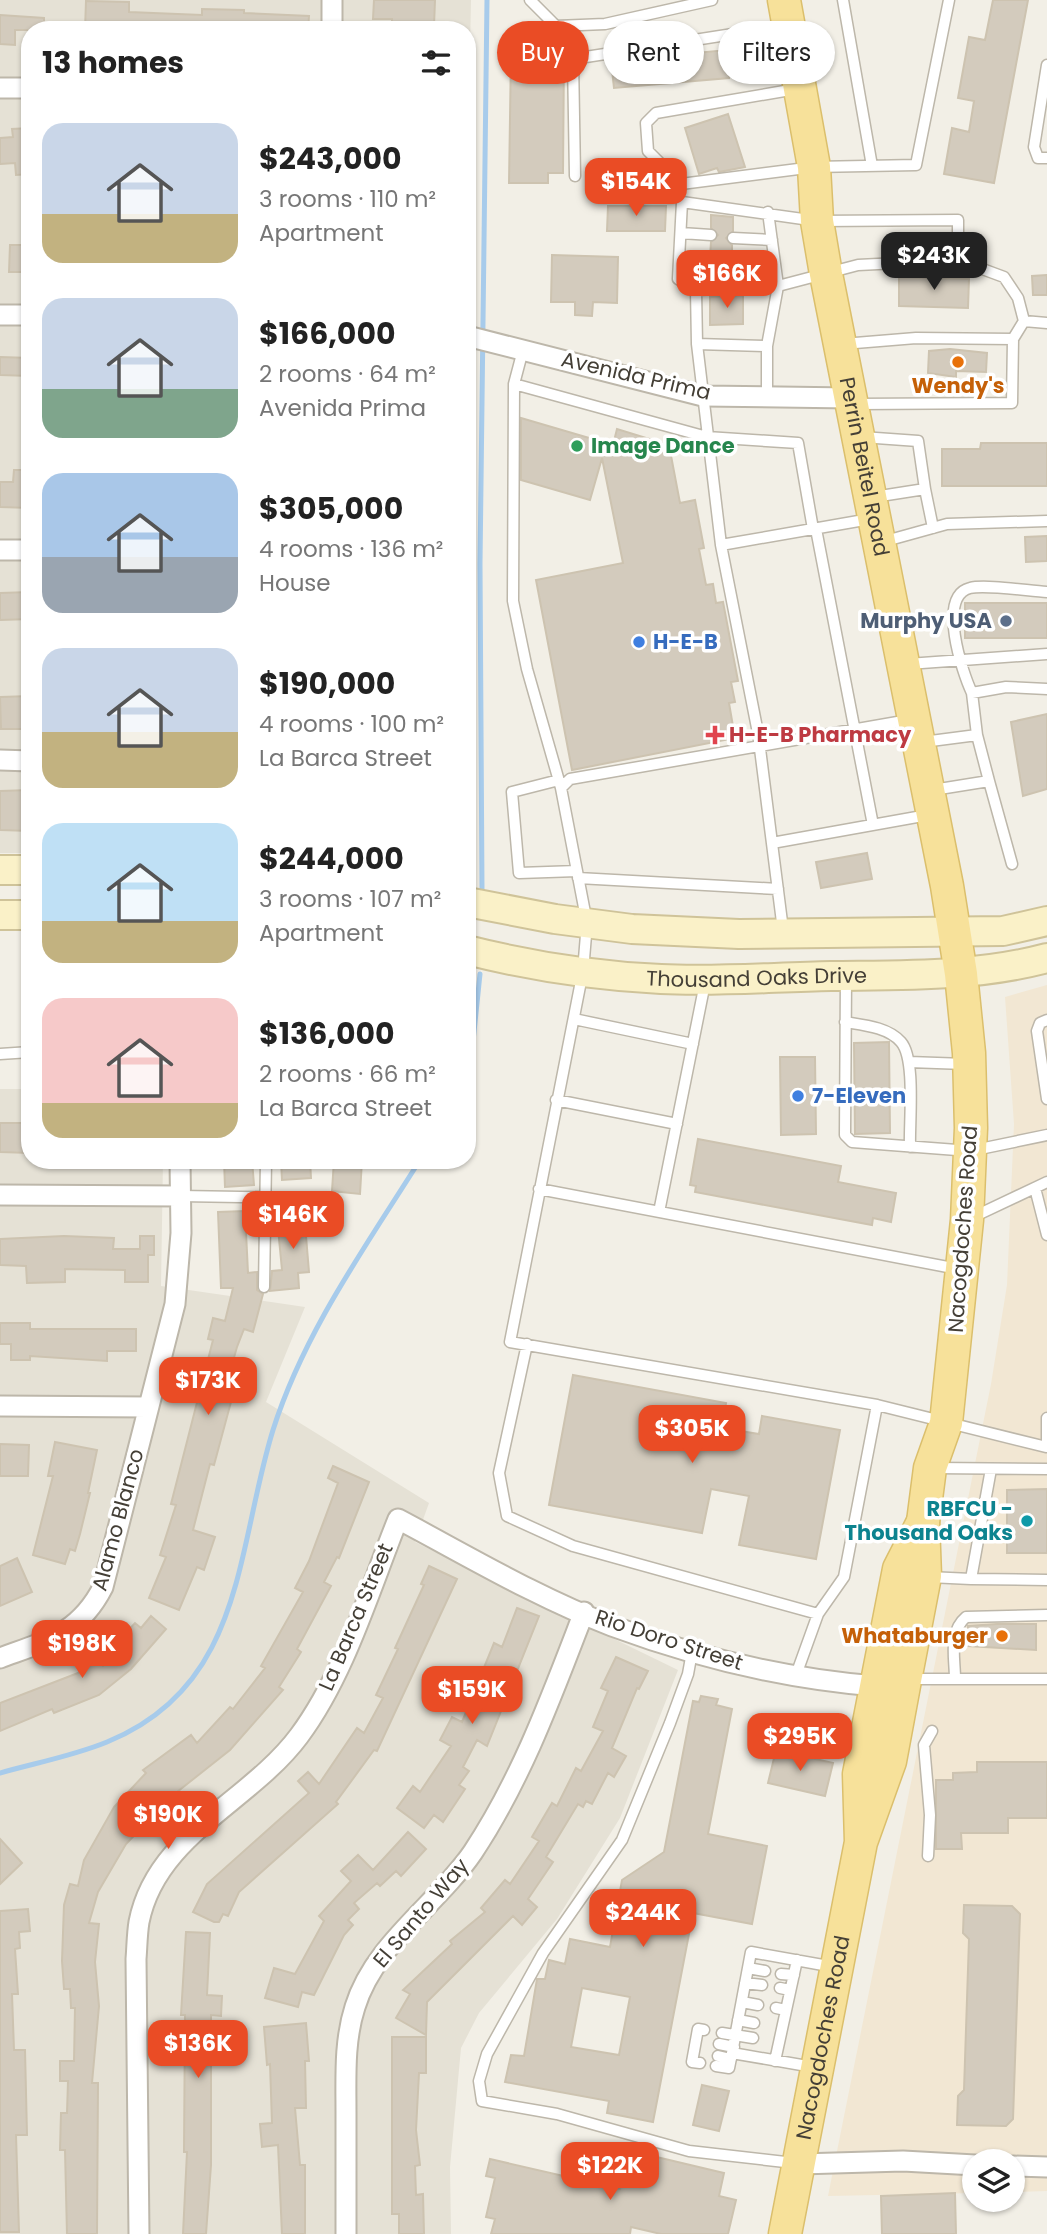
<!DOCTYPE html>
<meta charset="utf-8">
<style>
body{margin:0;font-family:Poppins,sans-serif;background:#f6f6f6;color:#222;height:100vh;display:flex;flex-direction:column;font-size:26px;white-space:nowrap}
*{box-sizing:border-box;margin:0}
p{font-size:23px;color:#767676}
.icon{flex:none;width:38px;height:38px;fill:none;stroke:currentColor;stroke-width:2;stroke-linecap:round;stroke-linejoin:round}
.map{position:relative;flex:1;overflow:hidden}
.sheet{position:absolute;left:21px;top:21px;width:455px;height:1148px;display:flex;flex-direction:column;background:#fff;border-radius:28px;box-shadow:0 2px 5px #0004}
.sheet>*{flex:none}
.banner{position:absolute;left:497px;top:21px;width:444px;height:63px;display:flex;gap:14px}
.buttons{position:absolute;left:962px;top:2149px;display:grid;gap:14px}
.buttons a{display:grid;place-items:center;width:63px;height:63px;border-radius:50%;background:#fff;box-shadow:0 2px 5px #0004;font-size:35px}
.price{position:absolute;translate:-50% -60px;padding:0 16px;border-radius:14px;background:#ea4c25;color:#fff;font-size:23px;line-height:46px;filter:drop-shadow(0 2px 4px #0008)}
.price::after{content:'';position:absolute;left:50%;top:42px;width:21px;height:16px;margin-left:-10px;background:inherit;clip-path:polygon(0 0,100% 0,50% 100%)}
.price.active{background:#222;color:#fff}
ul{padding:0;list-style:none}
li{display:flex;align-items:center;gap:21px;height:175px;padding:0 21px}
li span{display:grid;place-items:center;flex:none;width:196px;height:140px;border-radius:21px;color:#555}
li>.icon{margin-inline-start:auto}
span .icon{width:84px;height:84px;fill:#fffc;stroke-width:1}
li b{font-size:30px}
h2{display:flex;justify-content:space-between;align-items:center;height:84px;padding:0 21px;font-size:30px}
.tag{padding:0 24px;border-radius:32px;background:#fff;box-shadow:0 2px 5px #0004;font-size:24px;line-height:63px}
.tag.active{background:#ea4c25;color:#fff}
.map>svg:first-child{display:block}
.residential{fill:#e5e1d5}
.commercial{fill:#f2e7d3}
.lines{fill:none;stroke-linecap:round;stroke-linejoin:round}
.stream{stroke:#a7cbeb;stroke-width:5}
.building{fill:#d3cbbd;stroke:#cdc3b0;stroke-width:2;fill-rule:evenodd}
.lane-casing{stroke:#bdb7aa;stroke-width:13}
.street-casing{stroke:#bdb7aa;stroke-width:23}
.secondary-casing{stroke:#cfc399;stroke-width:32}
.primary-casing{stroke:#dbbf6c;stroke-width:35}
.lane{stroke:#fff;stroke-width:10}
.street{stroke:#fff;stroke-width:19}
.secondary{stroke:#faf1c8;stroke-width:28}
.primary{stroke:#f7e19a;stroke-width:32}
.food-dot{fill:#e8710a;stroke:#fff;stroke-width:2.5}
.leisure-dot{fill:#2e9e5b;stroke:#fff;stroke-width:2.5}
.service-dot{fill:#5c6f8a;stroke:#fff;stroke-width:2.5}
.shop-dot{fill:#3f7fe0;stroke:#fff;stroke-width:2.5}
.health-dot{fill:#e0444e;stroke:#fff;stroke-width:2.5}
.culture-dot{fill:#0f9aa8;stroke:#fff;stroke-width:2.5}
.labels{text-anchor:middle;stroke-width:7;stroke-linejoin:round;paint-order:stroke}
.street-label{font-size:21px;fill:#443f36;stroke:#fff}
.food-label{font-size:21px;font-weight:bold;fill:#c56008;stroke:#fff}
.leisure-label{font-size:21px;font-weight:bold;fill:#27864d;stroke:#fff;text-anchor:start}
.service-label{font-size:21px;font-weight:bold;fill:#4e5e75;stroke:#fff;text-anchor:end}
.shop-label{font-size:21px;font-weight:bold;fill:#366cbe;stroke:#fff;text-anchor:start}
.health-label{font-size:21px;font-weight:bold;fill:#be3a42;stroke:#fff;text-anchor:start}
.culture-label{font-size:21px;font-weight:bold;fill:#0d838f;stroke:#fff;text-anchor:end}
</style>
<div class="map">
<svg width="1047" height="2234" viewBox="0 0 1047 2234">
<rect width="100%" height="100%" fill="#f2efe6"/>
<path class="residential" d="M0 0H471L467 194V30H30V853H0Z
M0 1089H30V1160H163L161 1286 305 1307 266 1402 429 1503 415 1542 678 1670 620 1818 557 1919 479 2013 461 2048 450 2167 451 2234H0Z"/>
<path class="commercial" d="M1047 985V2191L1013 2192V2161H975V2193L828 2196 991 1384 1007 1285 1014 1124 1005 997Z"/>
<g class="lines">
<path class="stream" d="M482 890 480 564 487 0
M467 1070 471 1061 480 974
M0 1773C35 1763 73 1756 107 1742 245 1686 236 1549 273 1430 304 1332 366 1246 420 1160"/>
</g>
<path class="building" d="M374 0H435L434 26 392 25V19H373Z
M993 0H1028L994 183 944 174 952 128 969 132 974 101 958 98 969 37 985 40Z
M86 1 129 2V12L202 15V9L244 10V13L309 16 308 30H85Z
M0 15 44 18V30H15V45L0 44Z
M727 50 729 78 614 88 611 61Z
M511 52 564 53 563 173H548V183H509Z
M728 114 745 167 719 172 717 168 699 174 685 128Z
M30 128V174L16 175 15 163 0 164V138L13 137 12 129Z
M608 206H666L665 231H607Z
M711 215 733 217V231L726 238 732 245V281L710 282V276L686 275 687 257 710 258 711 242 718 235 711 228Z
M10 245H30V272H9Z
M552 255 618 257 617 303 593 302 592 316 575 315V302H551Z
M1047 275V295H1033L1032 276Z
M899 277 969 279 968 308 899 306Z
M743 295V324L710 325V297Z
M950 349 987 353 986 372 956 371V377L928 373 929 351Z
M0 357 30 358V376L0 375Z
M521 418 613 445 617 429 669 445 680 503 695 500 704 548 699 549 706 585 713 584 716 603 723 602 738 681 731 682 735 702 729 703 735 738 572 770 536 580 623 563 602 458 590 500 521 480Z
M981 443H1047V486H942V449H980Z
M14 470H30V508L0 507V482H13Z
M1047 536V561L1026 562 1025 537Z
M30 592V619L0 620V593Z
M965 603H1047V638H965Z
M30 696V729H1L0 697Z
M1047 714V789L1023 796 1011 722Z
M30 790V831L0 830V791Z
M867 853 872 879 821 888 816 862Z
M889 1042 890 1133 855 1134 854 1043Z
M780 1057H815L816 1134 781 1135Z
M0 1123H30V1153L0 1152Z
M698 1139 841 1166 838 1182 896 1193 891 1222 873 1218 872 1225 695 1192 696 1186 690 1185Z
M224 1160H252L254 1185 225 1187Z
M281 1160H310L311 1178 282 1180Z
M334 1160H362L360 1194 332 1191Z
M245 1211 248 1273 257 1272V1290L263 1294 253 1332 244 1329 237 1347 222 1399 231 1402 214 1465 210 1464 193 1530 215 1537 204 1570 197 1567 179 1610 149 1598 166 1557 160 1555 176 1505 171 1504 213 1340 208 1339 213 1318 225 1321 233 1288H221L218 1212Z
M314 1214 315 1235 306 1236 309 1272 298 1273 299 1288 270 1291 272 1271 282 1270 277 1218Z
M64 1236 114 1238 113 1249H140V1236H154V1255H148V1282H125V1270L65 1269V1282L27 1283 26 1266 0 1265V1239Z
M0 1323H30V1329H136V1351H107V1361L30 1356V1360H11V1344H0Z
M573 1375 726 1403 722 1428 759 1434 762 1416 840 1430 816 1559 739 1545 749 1496 711 1489 702 1533 549 1505Z
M55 1442 97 1450 88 1493H90L80 1534 75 1551 70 1549 65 1564 33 1555 53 1476H48Z
M0 1444 29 1445 28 1476H0Z
M333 1466 369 1482 339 1558 337 1557 324 1582 331 1586 297 1649 301 1652 279 1687 283 1690 230 1750 153 1811 156 1813 126 1844 98 1892 89 1923 99 1924 95 1962 99 2006 92 2083H98L97 2234H67L65 2150H60L61 2113H67L68 2081H60V2061H74L75 2008H71L70 1989H64L62 1961 64 1905 70 1884 78 1886 84 1860 114 1807 146 1773 143 1770 191 1735 197 1743 230 1707 233 1709 265 1668 261 1666 303 1592 295 1588 309 1561 338 1483 328 1478Z
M1047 1489V1553H1007V1490Z
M17 1558 32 1592 0 1606V1566Z
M429 1566 457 1579 377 1751 374 1750 336 1802 338 1804 239 1892 228 1916 223 1914 219 1922H214L193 1912 207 1884 309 1793 298 1781 308 1772 319 1784 357 1728 364 1733 383 1698 376 1695 398 1649 395 1648 424 1585 421 1584Z
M517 1608 539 1616 487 1746 477 1740 463 1767 469 1771 459 1785 465 1789 443 1822 434 1815 424 1828 397 1808 413 1786 420 1792 451 1746 440 1740 452 1717 462 1722 494 1643 502 1647Z
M151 1616 166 1629 131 1669 99 1695 54 1713 52 1709 0 1731V1703L78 1673 96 1659 103 1666 130 1645 122 1637 135 1623 141 1628Z
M997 1624H1036V1650L968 1646V1626Z
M616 1657 648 1671 639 1689 637 1688 612 1748 626 1756 614 1777 608 1773 592 1804 586 1801 583 1807 578 1804 546 1857 553 1862 528 1899 537 1907 522 1925 513 1916 427 2002 426 2035 396 2018 410 1994 403 1990 452 1944 450 1941 485 1912 481 1908 505 1880 510 1884 539 1841 532 1837 552 1803 557 1806 576 1768 581 1771 603 1731 593 1727 608 1691 601 1688Z
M701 1696 718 1699 716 1705 732 1709 708 1834 767 1846 752 1924 693 1913 653 2122 607 2113 609 2101 505 2082 511 2055 524 2056 537 1979H545L549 1960 565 1964 570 1939 610 1947 622 1880 664 1852 693 1701 699 1702ZM582 1988 630 1997 619 2055 571 2047Z
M776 1750 833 1763 825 1796 768 1783Z
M977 1762H1047V1818H1008V1833H961L962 1849H936V1780H953V1773L977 1772Z
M408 1832 426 1849 401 1876 396 1871 380 1886 377 1883 354 1903 359 1909 348 1920 353 1925 344 1935 314 1995 302 1992 298 2007 265 1998 274 1968 295 1974 324 1921 319 1916 351 1881 341 1871 358 1855 373 1870Z
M0 1839 22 1863 0 1884Z
M964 1905 1012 1906 1020 1914 1013 2119 1006 2126 957 2125 958 2096 964 2090 969 1939 963 1933Z
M28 1909 30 1931 19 1932 20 1948 15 1949 18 1994H12L14 2050H25L27 2135H16L19 2232H0V1911Z
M186 1932 210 1933 207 1995 222 1996 221 2016 211 2015V2165L206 2234H183L187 2152H184L185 2015H181Z
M306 2023 309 2061H305L306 2108H295L300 2165H305V2234H282L278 2145 262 2147 260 2124 272 2123 270 2064 267 2065 264 2027Z
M392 2037H426V2073H419L416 2130 420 2165 415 2166 416 2195 423 2194 424 2234H399V2214H392Z
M702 2085 729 2091 719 2131 693 2125Z
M644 2154 724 2173 719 2196 736 2200 728 2234H661L631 2227 630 2234H491L495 2219 486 2217 495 2178 486 2176 490 2159 620 2189 624 2172 639 2176Z
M955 2193 956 2234H882L881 2196Z"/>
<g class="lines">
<g class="lane-casing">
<path id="lane" d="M530 0 556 26 605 24 712 0
M843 0 872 166
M1047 65 1034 147 1038 158H1047
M796 89 656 113 646 123 648 151 681 184 814 167 916 165 949 0
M575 176 573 59 784 26
M681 233 711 235
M733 238 772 240
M696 290 778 286 768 212
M697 344 721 545
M843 344 916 338 1013 339
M767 346 697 344 696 290 678 279 682 202 817 221 958 220V260
M523 350 514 384 707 437 798 443 813 529
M514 384 513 601 527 669 561 788
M767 397V346L778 286 858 265 958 260 1004 277 1018 298 1024 321 1047 323
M857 404 1012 403 1013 339 1024 321
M862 437 918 441 925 489 874 497
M925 489 933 528
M816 529 873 825
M882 542 947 524 1047 521
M1047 592C1029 591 985 584 970 588 937 596 962 672 972 693L1006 687 1047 689
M908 664 1047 654
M909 720 570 779 561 788 587 923 583 971 510 1342 877 1405 1046 1447
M977 735 989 781
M923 742 977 735 972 693
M559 780 512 792 519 873 577 871
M933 790 989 781 1012 864
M772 843 928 815
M578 878 778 889
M783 930 758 733 721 545 870 519
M846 977 845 1135 852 1142 970 1151 1047 1135
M574 1019 693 1044
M1047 1020 1040 1023 1037 1031 1047 1099
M845 1022C863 1025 888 1027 901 1042 916 1059 909 1123 910 1147
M0 1054 30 1052
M909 1062 965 1064
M556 1100 677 1124
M1035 1188 1047 1235
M539 1189 958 1269
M180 1196 315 1198
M659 1212 705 983
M971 1218 1047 1182
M264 1287 266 1160
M527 1344 499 1473 507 1516 573 1546 818 1614
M1047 1418V1447
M934 1468 1047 1469
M929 1577 971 1579 991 1469
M971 1579 1047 1580
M692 1652 688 1674 670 1723 622 1840 543 1953 487 2054 479 2081 482 2101 557 2114 689 2151 794 2163
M796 1675 818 1614 844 1577 877 1405
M911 1679H1047
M955 1679C955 1658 948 1632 966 1617L1047 1615
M928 1856 930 1815 924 1745 932 1731
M748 1968 765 1971
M781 1974 794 1975
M745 1983 762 1985
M780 1988 790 1990
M742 2002 758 2005
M776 2008 786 2010
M738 2020 754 2023
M722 2033 753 2038
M719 2044 734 2047
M718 2056 731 2059
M775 2061 797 1960
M700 2063 692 2062 698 2029 704 2030
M716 2066 729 2068 732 2053
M813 2067 732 2053 751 1952 834 1967"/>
</g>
<g class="street-casing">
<path id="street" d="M332 0V30
M0 88H30
M0 315H30
M467 336 703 396 850 398
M0 550H30
M0 760 30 761
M0 1195 180 1196
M0 1406 148 1407
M0 1658C46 1641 79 1634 103 1587L175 1304 181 1233 180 1160
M800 2164 903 2161 975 2165
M1013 2166 1047 2167
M139 2234 136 1959C137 1947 137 1934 139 1922 156 1835 250 1802 299 1736 345 1674 369 1591 398 1519 468 1556 538 1598 612 1626 696 1657 787 1679 876 1686
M346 2234C346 2193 346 2153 346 2112 346 2077 344 2041 355 2007 374 1944 437 1905 473 1852 522 1778 552 1695 584 1612"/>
</g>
<g class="secondary-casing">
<g id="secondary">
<path d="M0 870H30"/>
<path d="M467 902 555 919 632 929 739 934 1003 931 1047 921"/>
<path d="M0 915H30"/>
<path id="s1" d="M467 950C530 966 596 976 661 979 717 982 775 977 831 976 904 975 976 977 1047 958"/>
</g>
</g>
<g class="primary-casing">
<g id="primary">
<path id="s2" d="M784 0 814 167 817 221 826 274 947 886 961 974 969 1053 971 1128 967 1220 946 1423 930 1468 923 1522"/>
<path id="s3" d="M785 2234 861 1842 890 1761 905 1680 925 1576 923 1522 899 1569 859 1774 861 1842"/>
</g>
</g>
<use href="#lane" class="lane"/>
<use href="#street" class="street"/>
<use href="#secondary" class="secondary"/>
<use href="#primary" class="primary"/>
</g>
<g class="food-dot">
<circle cx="958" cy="362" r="7"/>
<circle cx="1002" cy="1636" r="7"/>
</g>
<circle class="leisure-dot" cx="577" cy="446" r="7"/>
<circle class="service-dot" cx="1006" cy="621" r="7"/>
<g class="shop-dot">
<circle cx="639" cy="642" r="7"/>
<circle cx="798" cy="1096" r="7"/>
</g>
<path class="health-dot" d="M711.5 724.5h7v7h7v7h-7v7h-7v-7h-7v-7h7z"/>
<circle class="culture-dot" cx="1027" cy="1521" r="7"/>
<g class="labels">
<g class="street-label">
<text transform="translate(636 376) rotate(13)" y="7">Avenida Prima</text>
<text dy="7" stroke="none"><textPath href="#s2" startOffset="474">Perrin Beitel Road</textPath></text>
<text dy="7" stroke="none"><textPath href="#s1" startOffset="292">Thousand Oaks Drive</textPath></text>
<text transform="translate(963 1229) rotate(-86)" y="7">Nacogdoches Road</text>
<text transform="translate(118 1520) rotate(-75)" y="7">Alamo Blanco</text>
<text transform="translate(356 1617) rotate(-67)" y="7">La Barca Street</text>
<text transform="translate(669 1640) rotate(18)" y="7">Rio Doro Street</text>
<text transform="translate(421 1913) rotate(-50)" y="7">El Santo Way</text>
<text dy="7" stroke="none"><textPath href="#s3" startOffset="200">Nacogdoches Road</textPath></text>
</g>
<g class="food-label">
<text x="958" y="393">Wendy's</text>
<text x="988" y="1643" text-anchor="end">Whataburger</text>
</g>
<g class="leisure-label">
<text x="591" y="453">Image Dance</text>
</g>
<g class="service-label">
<text x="992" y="628">Murphy USA</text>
</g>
<g class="shop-label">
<text x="653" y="649">H-E-B</text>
<text x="812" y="1103">7-Eleven</text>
</g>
<g class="health-label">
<text x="729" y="742">H-E-B Pharmacy</text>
</g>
<g class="culture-label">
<text x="1013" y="1516">RBFCU -<tspan x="1013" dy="24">Thousand Oaks</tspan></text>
</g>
</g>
</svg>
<div class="buttons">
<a><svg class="icon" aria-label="layers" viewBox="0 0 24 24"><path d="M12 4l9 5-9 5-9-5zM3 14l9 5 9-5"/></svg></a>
</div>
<b class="price" style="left:636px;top:218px">$154K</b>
<b class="price active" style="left:934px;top:292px">$243K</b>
<b class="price" style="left:727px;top:310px">$166K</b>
<b class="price" style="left:293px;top:1251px">$146K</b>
<b class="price" style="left:208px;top:1417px">$173K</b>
<b class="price" style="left:692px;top:1465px">$305K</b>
<b class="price" style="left:82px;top:1680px">$198K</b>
<b class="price" style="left:472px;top:1726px">$159K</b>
<b class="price" style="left:800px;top:1773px">$295K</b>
<b class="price" style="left:168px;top:1851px">$190K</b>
<b class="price" style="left:643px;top:1949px">$244K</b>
<b class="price" style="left:198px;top:2080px">$136K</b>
<b class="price" style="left:610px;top:2202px">$122K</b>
<div class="banner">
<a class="tag active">Buy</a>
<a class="tag">Rent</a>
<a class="tag">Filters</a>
</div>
<section class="sheet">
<h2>13 homes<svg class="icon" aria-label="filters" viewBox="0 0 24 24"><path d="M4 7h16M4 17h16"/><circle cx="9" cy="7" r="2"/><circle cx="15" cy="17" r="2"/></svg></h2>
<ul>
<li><span style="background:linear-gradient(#c9d6e8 65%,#c2b280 0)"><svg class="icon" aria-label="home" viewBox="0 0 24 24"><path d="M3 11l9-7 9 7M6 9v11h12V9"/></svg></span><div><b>$243,000</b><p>3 rooms · 110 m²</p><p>Apartment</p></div></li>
<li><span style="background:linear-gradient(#c9d6e8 65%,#7fa58c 0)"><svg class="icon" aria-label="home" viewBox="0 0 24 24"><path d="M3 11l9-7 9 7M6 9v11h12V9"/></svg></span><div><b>$166,000</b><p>2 rooms · 64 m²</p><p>Avenida Prima</p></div></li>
<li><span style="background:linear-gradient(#a9c7e8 60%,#9aa5b1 0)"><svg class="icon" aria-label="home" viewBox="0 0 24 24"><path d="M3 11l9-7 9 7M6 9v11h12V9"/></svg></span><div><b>$305,000</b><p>4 rooms · 136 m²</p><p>House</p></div></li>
<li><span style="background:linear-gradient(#c9d6e8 60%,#c2b280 0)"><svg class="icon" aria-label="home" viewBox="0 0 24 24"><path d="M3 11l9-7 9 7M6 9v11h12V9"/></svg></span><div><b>$190,000</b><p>4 rooms · 100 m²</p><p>La Barca Street</p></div></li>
<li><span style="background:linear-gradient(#bfe0f5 70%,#c2b280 0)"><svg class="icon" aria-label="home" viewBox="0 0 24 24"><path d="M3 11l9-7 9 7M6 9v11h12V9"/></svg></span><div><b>$244,000</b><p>3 rooms · 107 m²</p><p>Apartment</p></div></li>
<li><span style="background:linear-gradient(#f6c9c9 75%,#c2b280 0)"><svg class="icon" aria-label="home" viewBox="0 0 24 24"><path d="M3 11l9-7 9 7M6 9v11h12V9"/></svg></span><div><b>$136,000</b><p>2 rooms · 66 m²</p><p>La Barca Street</p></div></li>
</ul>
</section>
</div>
